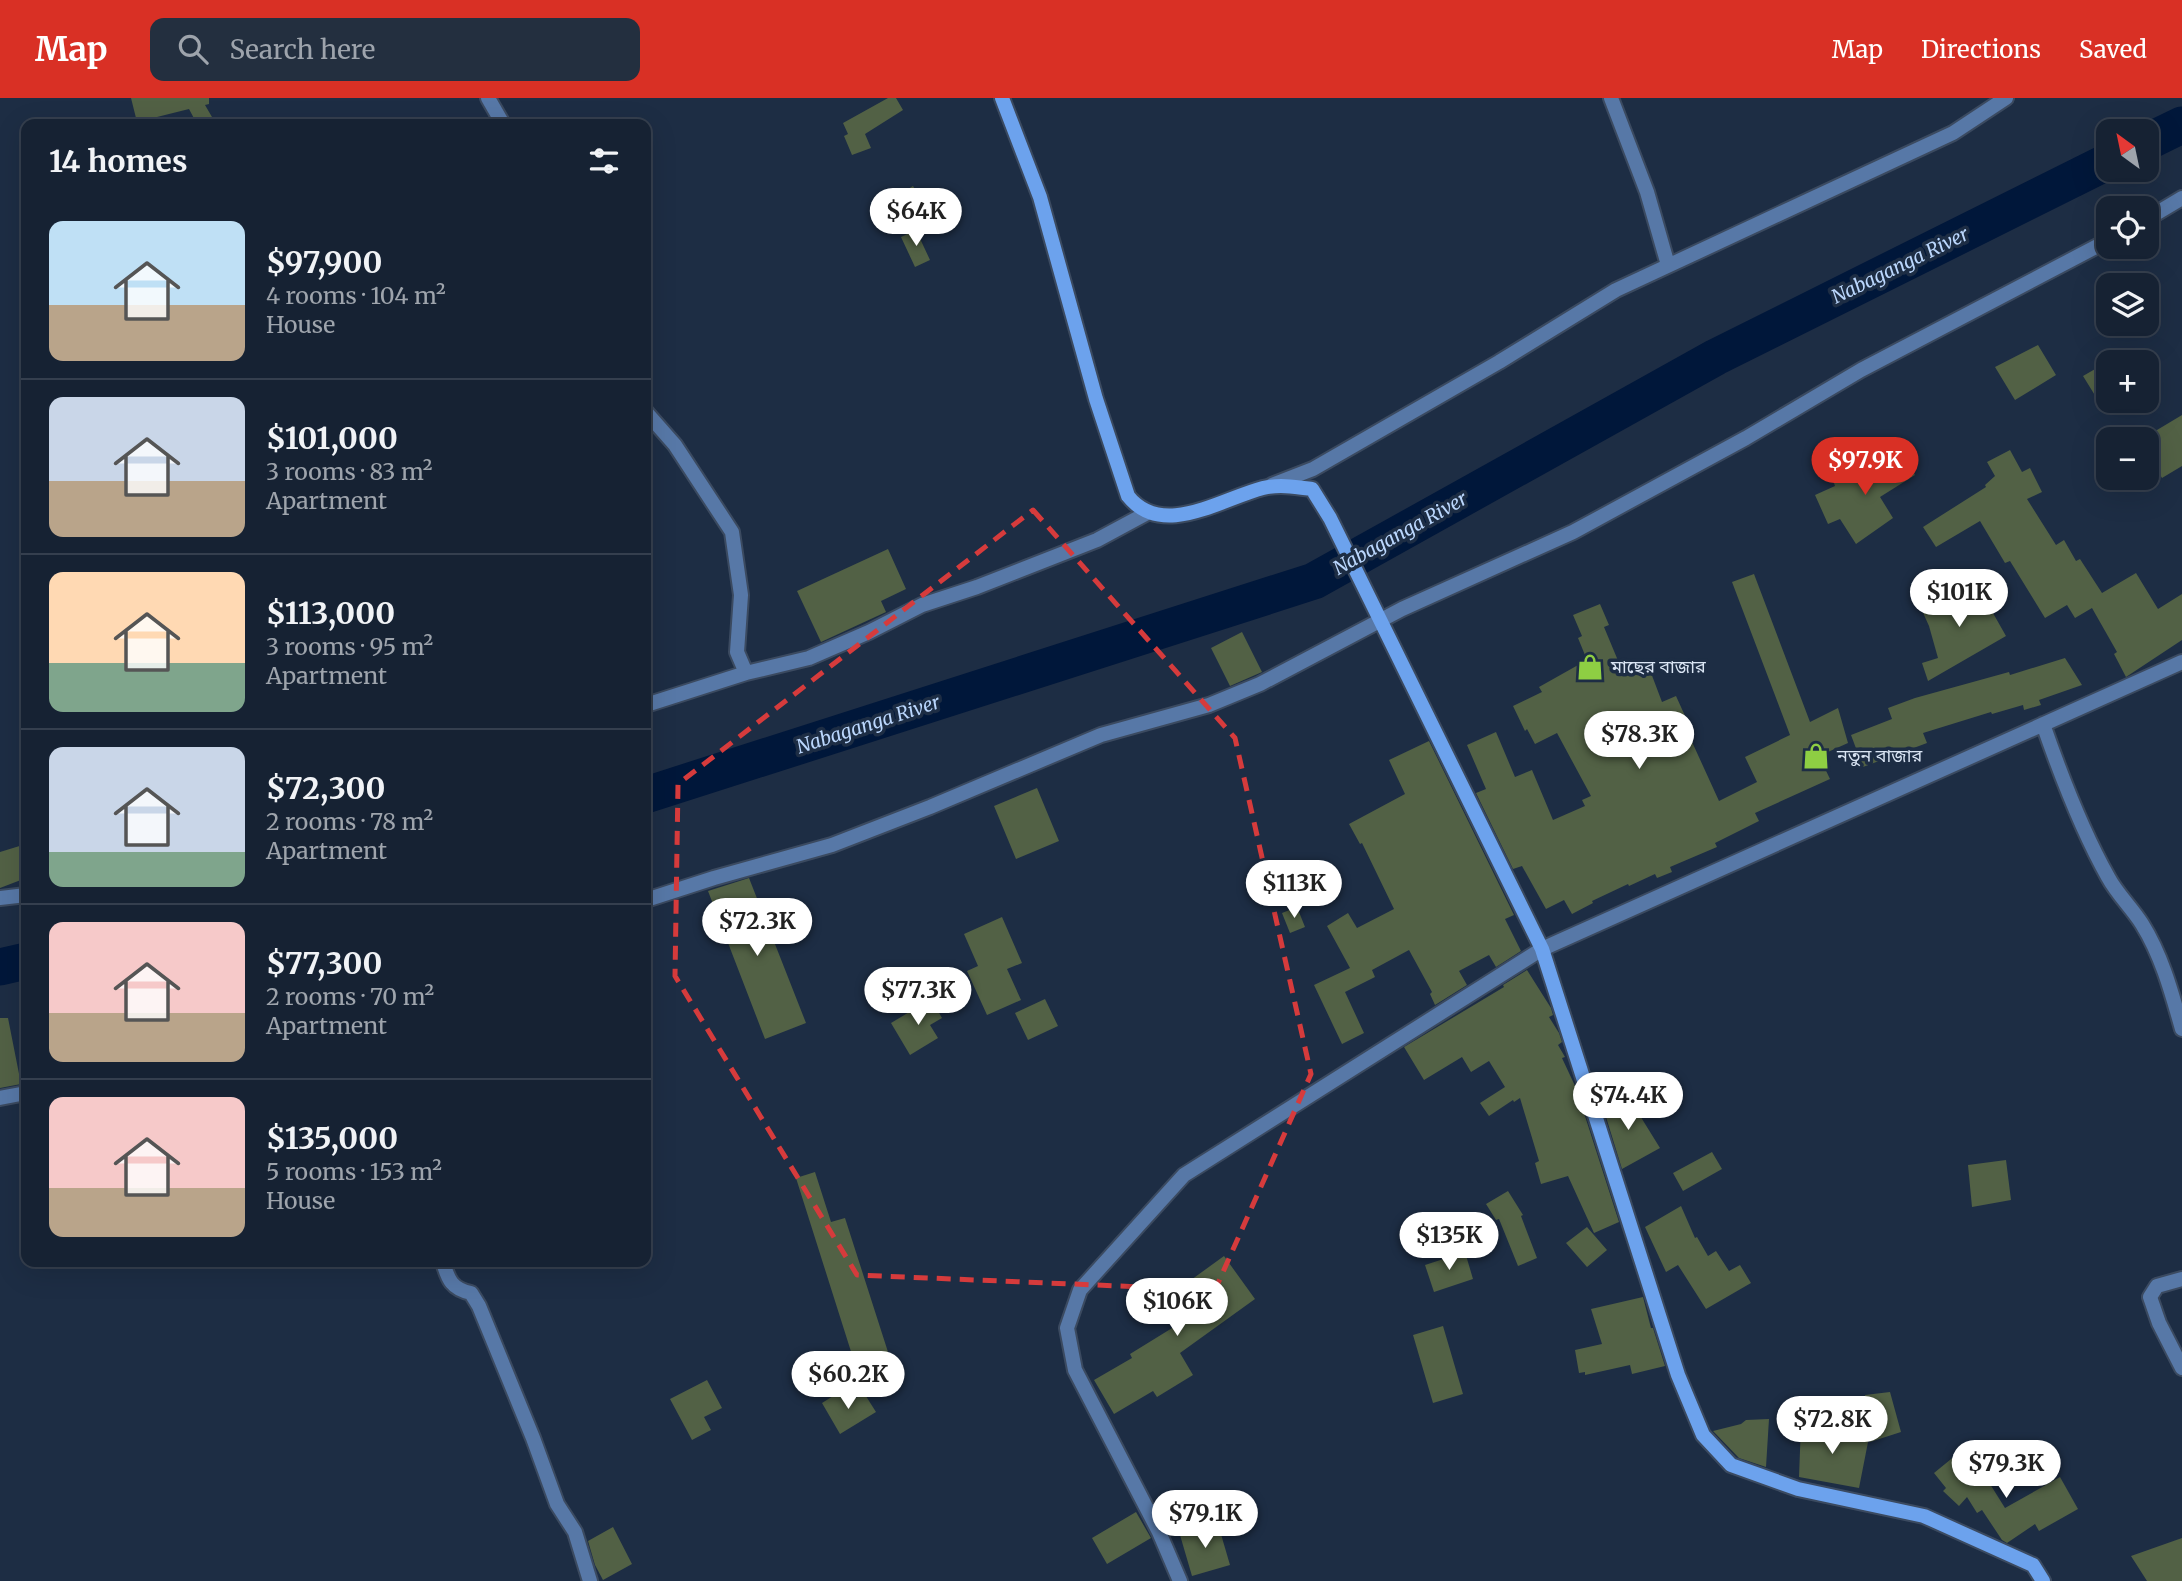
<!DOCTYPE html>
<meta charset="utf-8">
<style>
body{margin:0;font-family:Merriweather,"Noto Sans Bengali",serif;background:#232f3f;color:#f1f3f6;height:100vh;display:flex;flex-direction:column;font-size:26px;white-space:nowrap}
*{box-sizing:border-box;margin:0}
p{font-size:23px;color:#9ea4ac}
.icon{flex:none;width:38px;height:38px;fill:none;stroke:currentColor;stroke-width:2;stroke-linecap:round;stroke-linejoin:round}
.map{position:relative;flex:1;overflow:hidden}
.details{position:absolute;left:21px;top:21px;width:630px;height:1148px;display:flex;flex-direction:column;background:#162233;border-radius:14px;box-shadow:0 7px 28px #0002,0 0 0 2px #353f4e}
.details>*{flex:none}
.needle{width:46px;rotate:327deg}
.buttons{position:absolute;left:2096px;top:21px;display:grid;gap:14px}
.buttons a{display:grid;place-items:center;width:63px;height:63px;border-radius:14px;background:#162233;box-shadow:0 7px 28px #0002,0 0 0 2px #353f4e;font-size:35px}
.price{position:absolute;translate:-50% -60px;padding:0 16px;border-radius:24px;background:#fff;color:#222;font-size:23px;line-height:46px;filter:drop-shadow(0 2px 4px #0008)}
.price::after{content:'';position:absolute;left:50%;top:42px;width:21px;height:16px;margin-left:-10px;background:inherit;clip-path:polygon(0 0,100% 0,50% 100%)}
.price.on{background:#d93025;color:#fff}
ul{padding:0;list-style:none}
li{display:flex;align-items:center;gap:21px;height:175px;padding:0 28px}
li+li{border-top:2px solid #353f4e}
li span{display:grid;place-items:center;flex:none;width:196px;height:140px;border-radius:14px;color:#555}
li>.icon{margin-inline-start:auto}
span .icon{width:84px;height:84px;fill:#fffc;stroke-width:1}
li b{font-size:30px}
h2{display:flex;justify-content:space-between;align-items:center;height:84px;padding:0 28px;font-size:30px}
header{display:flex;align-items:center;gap:42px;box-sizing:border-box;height:98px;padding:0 35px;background:#d93025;color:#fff}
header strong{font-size:33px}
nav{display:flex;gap:38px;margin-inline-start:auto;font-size:24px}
.search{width:490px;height:63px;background:#232f3f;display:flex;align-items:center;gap:18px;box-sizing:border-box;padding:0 24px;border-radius:14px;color:#9ea4ac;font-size:26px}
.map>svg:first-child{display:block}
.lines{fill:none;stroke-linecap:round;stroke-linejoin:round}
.river{stroke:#00173a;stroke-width:37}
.building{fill:#526145}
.street-casing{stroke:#3b4a60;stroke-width:18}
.secondary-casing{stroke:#3b4a60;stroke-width:18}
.street{stroke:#5778a7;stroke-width:14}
.secondary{stroke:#6ca2ed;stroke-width:14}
.marked{fill:none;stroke:#d63b3c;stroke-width:5;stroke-dasharray:14 9;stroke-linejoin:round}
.labels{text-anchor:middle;stroke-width:7;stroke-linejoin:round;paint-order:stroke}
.poi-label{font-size:18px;fill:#dae5f4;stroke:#1d2d44;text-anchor:start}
.water-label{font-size:19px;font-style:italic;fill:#bbd7fd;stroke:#1d2d44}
</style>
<header>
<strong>Map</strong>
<div class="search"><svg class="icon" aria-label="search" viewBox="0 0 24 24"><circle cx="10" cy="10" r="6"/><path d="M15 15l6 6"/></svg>Search here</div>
<nav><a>Map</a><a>Directions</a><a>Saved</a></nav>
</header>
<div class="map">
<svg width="2182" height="1483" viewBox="0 0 2182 1483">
<rect width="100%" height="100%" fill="#1d2d44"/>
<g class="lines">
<path class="river" d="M2147 44 2182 27
M646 697 1314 483 1716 259 2109 63
M0 869 26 863"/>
</g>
<path class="building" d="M131 0H209V6L205 7 212 19 197 26 189 11 137 24Z
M888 0H896L903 12 865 36 871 50 852 57 844 38 848 36 843 25Z
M913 88 930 117 909 129 892 101Z
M916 132 930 162 915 169 901 139Z
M2038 247 2056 277 2015 302 1995 269Z
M2109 263V292L2096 299 2083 278Z
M2182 317V368L2162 380 2154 367 2147 371V338Z
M2010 352 2022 374 2030 370 2042 394 2027 401 2056 447 2064 442 2076 463 2080 461 2102 495 2136 475 2158 511 2182 496V542L2126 579 2114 556 2117 554 2092 510 2075 520 2067 507 2045 520 2010 463 2005 465 1980 423 1936 449 1923 429 1986 389 1985 387 1995 378 1987 364Z
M1900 353 1915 377 1880 399 1893 420 1856 446 1840 421 1828 426 1815 397 1835 388 1834 385 1865 372 1866 374Z
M888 451 906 491 881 503 886 514 821 544 797 493Z
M1754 476 1810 624 1838 610 1848 645 1819 658 1830 681 1755 715 1759 723 1715 745 1717 749 1670 769 1672 774 1657 780 1655 776 1629 788 1628 786 1592 803 1593 805 1572 816 1564 802 1546 811 1522 768 1513 771 1476 695 1486 691 1467 647 1496 634 1515 679 1532 672 1553 722 1585 708 1582 702 1591 698 1557 635 1535 646 1527 631 1525 633 1513 608 1542 594 1539 589 1587 562 1578 540 1582 538 1573 517 1600 506 1609 527 1604 529 1624 577 1648 567 1662 604 1676 598 1686 620 1682 622 1719 703 1757 684 1745 659 1790 637 1732 484Z
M1965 486 1972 499 1981 494 2006 538 1928 583 1922 565 1938 560 1929 528 1920 508Z
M1242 534 1262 574 1230 588 1211 550Z
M2065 560 2082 587 2039 602 2041 607 2024 612 2023 607 1992 616 1991 614 1923 635 1927 645 1863 669 1851 637 1892 621 1888 610 1915 600 2009 574 2010 577Z
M1429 643 1514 817 1505 821 1521 853 1496 869 1489 857 1459 873 1467 887 1435 907 1430 896 1432 894 1409 852 1372 872 1375 879 1345 894 1364 935 1342 946 1314 887 1350 870 1327 828 1348 815 1357 830 1394 811 1362 745 1360 746 1349 726 1405 696 1389 662Z
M1037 690 1059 743 1016 761 994 708Z
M26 746V780L0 790V754Z
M749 780 806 925 765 941 708 793Z
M1297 809 1305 829 1290 835 1282 815Z
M1002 819 1022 865 1007 871 1021 902 987 917 967 873 978 868 964 836Z
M1527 872 1551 910 1553 917 1549 919 1559 935 1562 944 1558 947 1565 959 1562 960 1576 990 1619 1124 1594 1135 1568 1078 1541 1086 1535 1065 1539 1063 1520 1000 1514 1004 1513 1002 1489 1018 1480 1005 1505 989 1489 963 1471 974 1462 959 1424 982 1404 949 1504 889 1503 887Z
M931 901 942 920 930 927 938 940 910 957 891 925Z
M1045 901 1058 928 1028 942 1015 915Z
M0 920H8L21 986 0 990Z
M1617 997 1622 1005 1626 1002 1631 1010 1634 1008 1660 1050 1622 1071 1602 1006Z
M1712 1054 1722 1071 1683 1093 1673 1075Z
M2006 1062 2011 1102 1972 1109 1968 1067Z
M815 1074 831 1124 845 1120 888 1254 854 1263 796 1080Z
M1508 1093 1523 1117 1521 1118 1537 1160 1518 1168 1499 1121 1496 1122 1486 1106Z
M1681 1108 1695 1140 1697 1139 1708 1158 1716 1153 1729 1173 1740 1167 1751 1185 1706 1211 1678 1167 1666 1174 1645 1129Z
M1587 1129 1607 1152 1587 1169 1566 1145Z
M1465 1154 1473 1181 1434 1194 1425 1167Z
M1224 1158 1255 1201 1180 1255 1193 1277 1157 1299 1153 1293 1114 1316 1094 1282 1132 1260 1130 1256 1190 1219 1173 1195Z
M1643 1199 1651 1230H1653L1665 1268 1632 1276 1630 1267 1585 1277V1274L1579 1275 1575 1252 1602 1246 1591 1211Z
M1443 1228 1463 1296 1433 1305 1413 1237Z
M707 1282 722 1310 704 1319 711 1332 692 1342 670 1301Z
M841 1293 848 1305 864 1295 876 1314 840 1336 822 1305Z
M1890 1294 1901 1334 1870 1344 1865 1297Z
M1769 1321 1766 1369 1739 1360 1713 1333 1741 1326 1746 1322Z
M1801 1326 1869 1339 1859 1390 1799 1379Z
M1956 1357 1972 1377 1982 1368 1995 1381 1990 1386 2005 1410 2060 1379 2078 1411 2039 1433 2035 1426 2007 1445 2002 1442 1982 1412 1977 1415 1967 1399 1959 1408 1943 1393 1946 1390 1934 1375Z
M1136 1414 1151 1440 1107 1466 1092 1440Z
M1218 1426 1230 1467 1192 1478 1180 1437Z
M613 1429 632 1466 603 1482 595 1467 588 1443Z
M2182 1440V1483H2147L2131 1458Z"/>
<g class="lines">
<g class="street-casing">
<path id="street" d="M488 0 503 26
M1611 0 1647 94 1668 167
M2147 121 2182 100
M646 314 675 347 732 434 741 497 737 554 746 575
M1272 387 1313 371 1499 264 1616 192 1953 35 2006 0
M646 607 746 575 809 560 869 534 922 507 977 489 1097 442 1147 415
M2043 626C2061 678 2081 731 2108 779 2117 796 2132 810 2142 826 2162 858 2172 896 2182 931
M0 800 26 797
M646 802 714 780 832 747 930 709 1101 637 1209 607 1260 586 1402 511 1573 434 1746 340 1861 272 2109 142
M0 1000 26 995
M443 1164C448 1182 452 1191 471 1195L479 1208 533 1340 557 1406 575 1434 590 1483
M2182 1181 2157 1188 2150 1199 2159 1225 2182 1270
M1180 1483 1159 1434 1075 1272 1067 1230 1080 1192 1184 1077 1542 851 2182 564"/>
</g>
<g class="secondary-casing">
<path id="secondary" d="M1002 0 1040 99 1096 301 1128 398C1162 441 1221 401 1263 390 1279 386 1297 389 1312 391L1330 420 1542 851 1678 1277 1703 1337 1731 1367 1798 1391 1924 1418 2033 1467 2043 1483"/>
</g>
<use href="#street" class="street"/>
<use href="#secondary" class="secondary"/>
</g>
<path class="marked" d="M1033 412 1235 640 1311 976 1215 1192 857 1177 675 878 678 686Z"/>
<defs>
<g id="shop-bare" transform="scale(2.1)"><path d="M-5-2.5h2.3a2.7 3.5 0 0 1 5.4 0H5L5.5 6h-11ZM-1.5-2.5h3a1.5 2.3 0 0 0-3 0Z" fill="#8ece43" stroke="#1d2d44" stroke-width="2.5" paint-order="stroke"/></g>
</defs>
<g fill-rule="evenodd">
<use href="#shop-bare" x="1590" y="569"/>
<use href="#shop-bare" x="1816" y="658"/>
</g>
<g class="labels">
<g class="poi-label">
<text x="1611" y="575">মাছের বাজার</text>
<text x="1837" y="664">নতুন বাজার</text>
</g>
<g class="water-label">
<text transform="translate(1900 167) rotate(-26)" y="7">Nabaganga River</text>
<text transform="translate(1400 435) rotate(-29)" y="7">Nabaganga River</text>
<text transform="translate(868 626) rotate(-18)" y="7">Nabaganga River</text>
</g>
</g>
</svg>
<div class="buttons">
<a><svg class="needle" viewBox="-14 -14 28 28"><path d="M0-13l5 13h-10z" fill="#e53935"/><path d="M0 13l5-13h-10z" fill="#9ea4ac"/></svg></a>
<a><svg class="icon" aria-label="locate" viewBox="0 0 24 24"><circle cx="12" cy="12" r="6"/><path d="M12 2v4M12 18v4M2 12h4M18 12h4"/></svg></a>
<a><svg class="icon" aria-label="layers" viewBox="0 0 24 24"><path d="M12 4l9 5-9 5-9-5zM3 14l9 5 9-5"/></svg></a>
<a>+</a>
<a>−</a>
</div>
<b class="price" style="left:916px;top:150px">$64K</b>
<b class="price on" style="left:1865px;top:399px">$97.9K</b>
<b class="price" style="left:1959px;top:531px">$101K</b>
<b class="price" style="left:1639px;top:673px">$78.3K</b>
<b class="price" style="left:1294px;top:822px">$113K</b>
<b class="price" style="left:757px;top:860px">$72.3K</b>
<b class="price" style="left:918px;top:929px">$77.3K</b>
<b class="price" style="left:1628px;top:1034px">$74.4K</b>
<b class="price" style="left:1449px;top:1174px">$135K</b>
<b class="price" style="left:1177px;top:1240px">$106K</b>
<b class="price" style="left:848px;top:1313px">$60.2K</b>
<b class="price" style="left:1832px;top:1358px">$72.8K</b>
<b class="price" style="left:2006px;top:1402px">$79.3K</b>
<b class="price" style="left:1205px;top:1452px">$79.1K</b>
<section class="details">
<h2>14 homes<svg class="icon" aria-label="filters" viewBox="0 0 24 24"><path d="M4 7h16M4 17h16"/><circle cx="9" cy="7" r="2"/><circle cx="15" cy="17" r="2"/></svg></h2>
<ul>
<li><span style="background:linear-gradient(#bfe0f5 60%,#b9a48a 0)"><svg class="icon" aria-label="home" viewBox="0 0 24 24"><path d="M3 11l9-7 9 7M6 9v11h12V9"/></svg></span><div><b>$97,900</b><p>4 rooms · 104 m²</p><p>House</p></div></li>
<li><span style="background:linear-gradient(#c9d6e8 60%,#b9a48a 0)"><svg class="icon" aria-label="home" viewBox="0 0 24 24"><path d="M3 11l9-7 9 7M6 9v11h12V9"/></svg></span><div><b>$101,000</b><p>3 rooms · 83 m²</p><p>Apartment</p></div></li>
<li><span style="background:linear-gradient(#ffd9b3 65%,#7fa58c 0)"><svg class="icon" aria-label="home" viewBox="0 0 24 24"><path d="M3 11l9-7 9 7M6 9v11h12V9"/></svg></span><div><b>$113,000</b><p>3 rooms · 95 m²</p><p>Apartment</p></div></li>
<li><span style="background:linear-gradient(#c9d6e8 75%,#7fa58c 0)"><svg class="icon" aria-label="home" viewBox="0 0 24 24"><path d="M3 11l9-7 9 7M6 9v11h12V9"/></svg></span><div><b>$72,300</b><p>2 rooms · 78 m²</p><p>Apartment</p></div></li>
<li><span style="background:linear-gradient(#f6c9c9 65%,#b9a48a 0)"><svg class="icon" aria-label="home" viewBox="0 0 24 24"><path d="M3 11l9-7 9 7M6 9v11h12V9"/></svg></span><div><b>$77,300</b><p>2 rooms · 70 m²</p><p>Apartment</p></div></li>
<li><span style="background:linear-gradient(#f6c9c9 65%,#b9a48a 0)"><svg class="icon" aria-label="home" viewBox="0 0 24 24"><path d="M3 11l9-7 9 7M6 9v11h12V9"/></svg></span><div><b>$135,000</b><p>5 rooms · 153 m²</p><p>House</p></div></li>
</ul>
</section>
</div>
